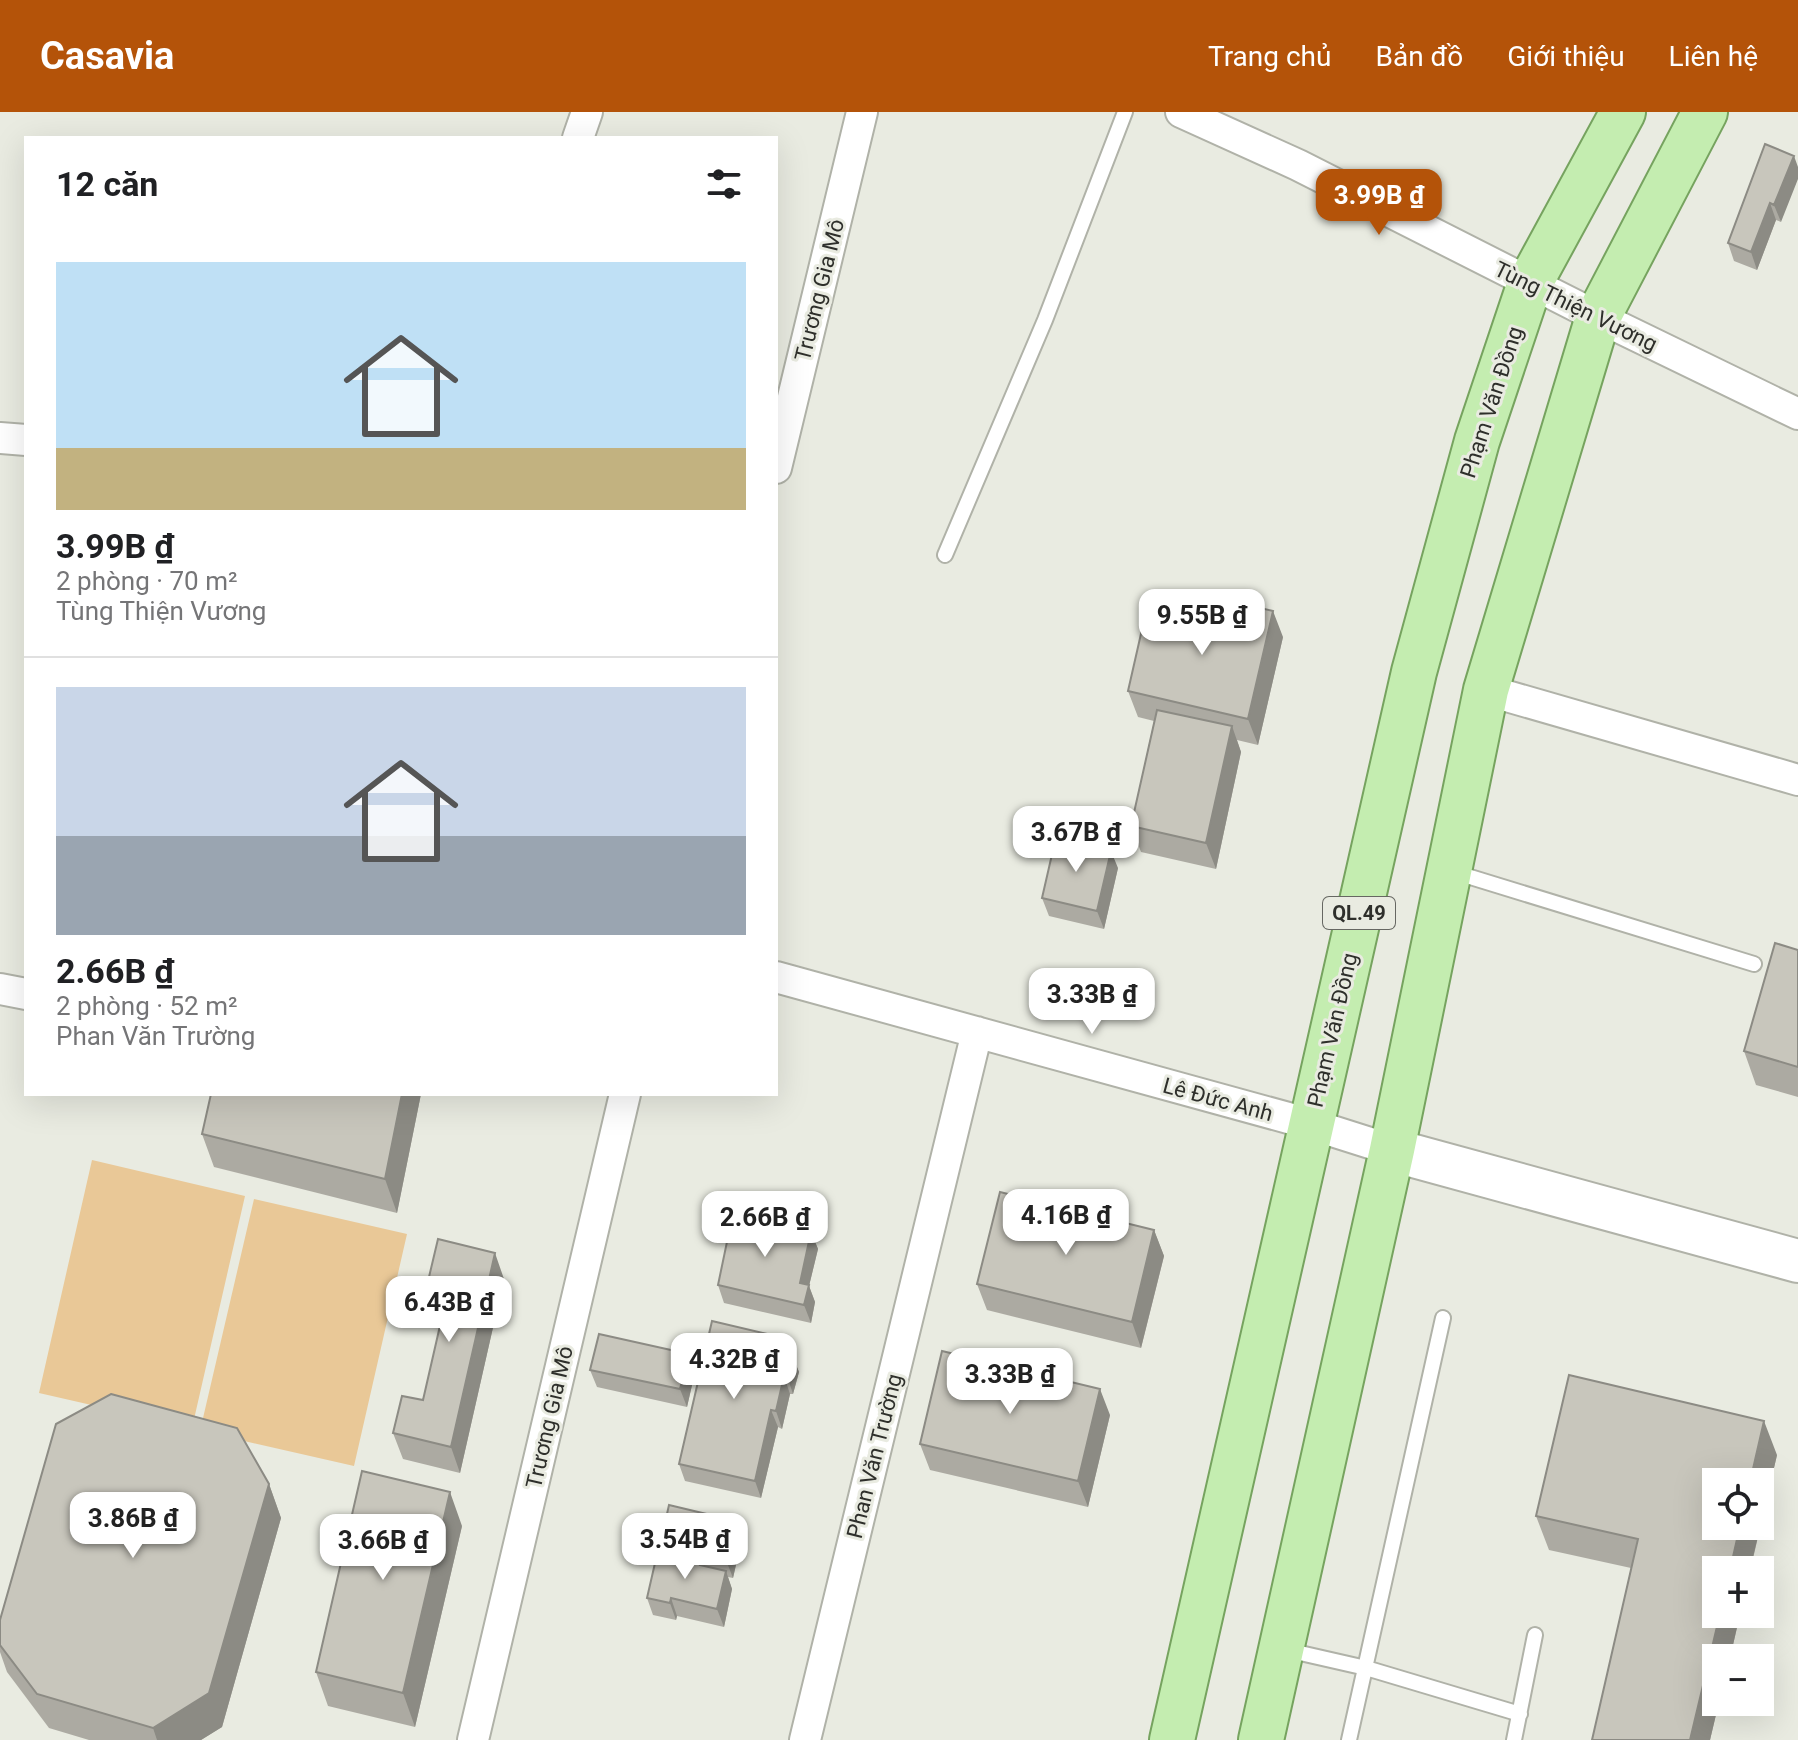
<!DOCTYPE html>
<html lang="vi">
<meta charset="utf-8">
<style>
body{margin:0;font-family:Roboto,sans-serif;background:#f6f6f6;color:#202124;height:100vh;display:flex;flex-direction:column;font-size:30px;white-space:nowrap}
*{box-sizing:border-box;margin:0}
p{font-size:26px;color:#757577}
.icon{flex:none;width:44px;height:44px;fill:none;stroke:currentColor;stroke-width:2;stroke-linecap:round;stroke-linejoin:round}
.map{position:relative;flex:1;overflow:hidden}
.side{position:absolute;left:24px;top:24px;width:754px;height:960px;display:flex;flex-direction:column;background:#fff;border-radius:0px;box-shadow:0 8px 32px #0002}
.side>*{flex:none}
.buttons{position:absolute;left:1702px;top:1356px;display:grid;gap:16px}
.buttons a{display:grid;place-items:center;width:72px;height:72px;border-radius:0px;background:#fff;box-shadow:0 8px 32px #0002;font-size:40px}
.price{position:absolute;translate:-50% -68px;padding:0 18px;border-radius:16px;background:#fff;color:#222;font-size:26px;line-height:52px;filter:drop-shadow(0 2px 4px #0008)}
.price::after{content:'';position:absolute;left:50%;top:48px;width:24px;height:18px;margin-left:-12px;background:inherit;clip-path:polygon(0 0,100% 0,50% 100%)}
.price.current{background:#b45309;color:#fff}
ul{padding:0;list-style:none}
li{display:grid;align-content:center;gap:16px;height:424px;padding:0 32px}
li+li{border-top:2px solid #e0e0e0}
li span{display:grid;place-items:center;height:248px;border-radius:0px;color:#555}
li>.icon{margin-inline-start:auto}
span .icon{width:144px;height:144px;fill:#fffc;stroke-width:1}
li b{font-size:34px}
h2{display:flex;justify-content:space-between;align-items:center;height:96px;padding:0 32px;font-size:34px}
header{display:flex;align-items:center;gap:48px;box-sizing:border-box;height:112px;padding:0 40px;background:#b45309;color:#fff}
header strong{font-size:38px}
nav{display:flex;gap:44px;margin-inline-start:auto;font-size:28px}
.map>svg:first-child{display:block}
.green{fill:#e9c897}
.lines{fill:none;stroke-linecap:round;stroke-linejoin:round}
.lane-casing{stroke:#b0b2a8;stroke-width:18}
.street-casing{stroke:#b0b2a8;stroke-width:34}
.secondary-casing{stroke:#b0b2a8;stroke-width:46}
.primary-casing{stroke:#76a35f;stroke-width:48}
.lane{stroke:#fff;stroke-width:14}
.street{stroke:#fff;stroke-width:30}
.secondary{stroke:#fff;stroke-width:42}
.primary{stroke:#c4edb0;stroke-width:44}
.wall{fill:#acaaa2}
.shaded-wall{fill:#8c8b84}
.building{fill:#c8c6bc;stroke:#8c8b84;stroke-width:2}
.labels{text-anchor:middle;stroke-width:6;stroke-linejoin:round;paint-order:stroke}
.shield{fill:#e9ebe1;stroke:#666762;stroke-width:2}
.shield-label{font-size:20px;font-weight:bold;fill:#2e2f2b}
.street-label{font-size:22px;fill:#2e2f2b;stroke:#e9ebe1}
</style>
<header>
<strong>Casavia</strong>
<nav><a>Trang chủ</a><a>Bản đồ</a><a>Giới thiệu</a><a>Liên hệ</a></nav>
</header>
<div class="map">
<svg width="1798" height="1628" viewBox="0 0 1798 1628">
<rect width="100%" height="100%" fill="#e9ebe1"/>
<path class="green" d="M92 1048 245 1084 192 1316 39 1281Z
M254 1087 407 1122 354 1354 200 1319Z"/>
<g class="lines">
<g class="lane-casing">
<path id="lane" d="M945 443 1045 208 1125 0
M1454 760 1754 852
M1287 1538 1366 1556 1520 1602
M1349 1628 1443 1206
M1514 1628 1535 1523"/>
</g>
<g class="street-casing">
<path id="street" d="M1181 0 1298 53 1598 205 1798 302
M578 26 587 0
M0 326 26 328
M776 356 862 0
M1486 578 1798 668
M776 865 1310 1012 1392 1038
M0 877 26 882
M473 1628 625 982
M805 1628 977 920"/>
</g>
<g class="secondary-casing">
<path id="secondary" d="M1392 1038 1798 1149"/>
</g>
<g class="primary-casing">
<path id="primary" d="M1172 1628 1414 560 1477 329 1530 171 1623 0
M1261 1628 1392 1038 1486 578 1598 205 1705 0"/>
</g>
<use href="#lane" class="lane"/>
<use href="#street" class="street"/>
<use href="#secondary" class="secondary"/>
<use href="#primary" class="primary"/>
</g>
<path class="wall" d="M1765 32 1781 110 1776 108 1757 158 1734 149 1728 131Z
M1283 525 1258 633 1237 628 1241 640 1216 757 1141 740 1131 714 1154 609 1138 605 1128 579Z
M1118 756 1104 817 1049 804 1042 786Z
M1798 838V985L1756 973 1744 939Z
M211 982H421L397 1101 214 1055 202 1022Z
M1154 1118 1164 1144 1141 1236 987 1198 977 1172Z
M811 1120 818 1137 809 1174 815 1190 811 1211 724 1191 718 1173Z
M429 1165 504 1167 460 1361 403 1347 393 1321 423 1288 445 1193 439 1191Z
M782 1240 792 1243 799 1260 793 1282H790L782 1317 778 1315 761 1386 685 1369 679 1352Z
M689 1242 695 1260 687 1295 597 1275 590 1258Z
M1110 1303 1088 1395 930 1358 920 1332Z
M1777 1343 1730 1546H1716V1590H1719L1710 1628H1592L1631 1456 1549 1438 1536 1404Z
M269 1372 281 1406 222 1615 201 1628H89L49 1616 7 1560 0 1540V1508Z
M736 1409 742 1426 733 1466 728 1465 732 1477 724 1515 677 1504 676 1508 653 1503 647 1486 662 1439 660 1433Z
M462 1414 415 1615 328 1594 316 1560Z"/>
<path class="shaded-wall" d="M1794 44 1798 55V67L1781 110 1774 93Z
M1770 91 1776 108 1757 158 1751 140Z
M1273 499 1283 525 1258 633 1248 607Z
M1232 614 1241 640 1216 757 1206 731Z
M1111 739 1118 756 1104 817 1097 799Z
M402 982H421L397 1101 385 1067Z
M1154 1118 1164 1144 1141 1236 1132 1210Z
M811 1120 818 1137 809 1174 815 1190 811 1211 804 1193 800 1171Z
M495 1141 504 1167 460 1361 451 1335Z
M776 1224 783 1242 773 1238Z
M689 1242 695 1260 687 1295 680 1277Z
M792 1243 799 1260 793 1282 787 1264Z
M784 1264 790 1282 782 1317 776 1299Z
M1100 1277 1110 1303 1088 1395 1078 1369Z
M771 1298 778 1315 761 1386 755 1369Z
M1764 1309 1777 1343 1750 1458H1730L1740 1414H1760V1370H1750Z
M269 1372 281 1406 222 1615 201 1628H157L153 1616Z
M450 1380 462 1414 415 1615 403 1581Z
M736 1409 742 1426 733 1466 726 1448Z
M726 1459 732 1477 724 1515 717 1497Z
M671 1486 677 1504 676 1508 670 1491Z
M1720 1502H1740L1730 1546H1716V1590H1719L1710 1628H1690Z"/>
<path class="building" d="M1765 32 1794 44 1774 93 1770 91 1751 140 1728 131Z
M1226 488 1273 499 1248 607 1128 579 1148 491 1222 508Z
M1157 598 1232 614 1206 731 1131 714Z
M1056 725 1111 739 1097 799 1042 786Z
M1775 831 1798 838V955L1744 939Z
M211 982H402L385 1067 202 1022Z
M1000 1080 1154 1118 1132 1210 977 1172Z
M733 1101 811 1120 800 1171 809 1173 804 1193 718 1173Z
M438 1127 495 1141 451 1335 393 1321 402 1284 423 1288 450 1170 429 1165Z
M712 1209 776 1224 773 1238 792 1243 787 1264H784L776 1299 771 1298 755 1369 679 1352Z
M599 1222 689 1242 680 1277 590 1258Z
M942 1239 1100 1277 1078 1369 920 1332Z
M1569 1263 1764 1309 1750 1370H1716V1414H1740L1730 1458H1716V1502H1720L1690 1628H1592L1638 1427 1536 1404Z
M111 1282 237 1316 269 1372 209 1581 153 1616 37 1582 0 1533V1508L56 1312Z
M362 1359 450 1380 403 1581 316 1560Z
M669 1393 736 1409 726 1448 660 1433Z
M658 1438 702 1448 700 1453 726 1459 717 1497 671 1486 670 1491 647 1486Z"/>
<g class="labels">
<rect class="shield" x="1323" y="785" width="72" height="32" rx="6"/>
<g class="shield-label">
<text x="1359" y="808">QL.49</text>
</g>
<g class="street-label">
<text transform="translate(819 178) rotate(-76)" y="8">Trương Gia Mô</text>
<text transform="translate(1576 194) rotate(26)" y="8">Tùng Thiện Vương</text>
<text transform="translate(1491 290) rotate(-72)" y="8">Phạm Văn Đồng</text>
<text transform="translate(1332 918) rotate(-77)" y="8">Phạm Văn Đồng</text>
<text transform="translate(1218 987) rotate(15)" y="8">Lê Đức Anh</text>
<text transform="translate(549 1305) rotate(-77)" y="8">Trương Gia Mô</text>
<text transform="translate(874 1344) rotate(-76)" y="8">Phan Văn Trường</text>
</g>
</g>
</svg>
<div class="buttons">
<a><svg class="icon" aria-label="locate" viewBox="0 0 24 24"><circle cx="12" cy="12" r="6"/><path d="M12 2v4M12 18v4M2 12h4M18 12h4"/></svg></a>
<a>+</a>
<a>−</a>
</div>
<b class="price current" style="left:1379px;top:125px">3.99B ₫</b>
<b class="price" style="left:1202px;top:545px">9.55B ₫</b>
<b class="price" style="left:1076px;top:762px">3.67B ₫</b>
<b class="price" style="left:1092px;top:924px">3.33B ₫</b>
<b class="price" style="left:1066px;top:1145px">4.16B ₫</b>
<b class="price" style="left:765px;top:1147px">2.66B ₫</b>
<b class="price" style="left:449px;top:1232px">6.43B ₫</b>
<b class="price" style="left:734px;top:1289px">4.32B ₫</b>
<b class="price" style="left:1010px;top:1304px">3.33B ₫</b>
<b class="price" style="left:133px;top:1448px">3.86B ₫</b>
<b class="price" style="left:685px;top:1469px">3.54B ₫</b>
<b class="price" style="left:383px;top:1470px">3.66B ₫</b>
<section class="side">
<h2>12 căn<svg class="icon" aria-label="filters" viewBox="0 0 24 24"><path d="M4 7h16M4 17h16"/><circle cx="9" cy="7" r="2"/><circle cx="15" cy="17" r="2"/></svg></h2>
<ul>
<li><span style="background:linear-gradient(#bfe0f5 75%,#c2b280 0)"><svg class="icon" aria-label="home" viewBox="0 0 24 24"><path d="M3 11l9-7 9 7M6 9v11h12V9"/></svg></span><div><b>3.99B ₫</b><p>2 phòng · 70 m²</p><p>Tùng Thiện Vương</p></div></li>
<li><span style="background:linear-gradient(#c9d6e8 60%,#9aa5b1 0)"><svg class="icon" aria-label="home" viewBox="0 0 24 24"><path d="M3 11l9-7 9 7M6 9v11h12V9"/></svg></span><div><b>2.66B ₫</b><p>2 phòng · 52 m²</p><p>Phan Văn Trường</p></div></li>
</ul>
</section>
</div>
